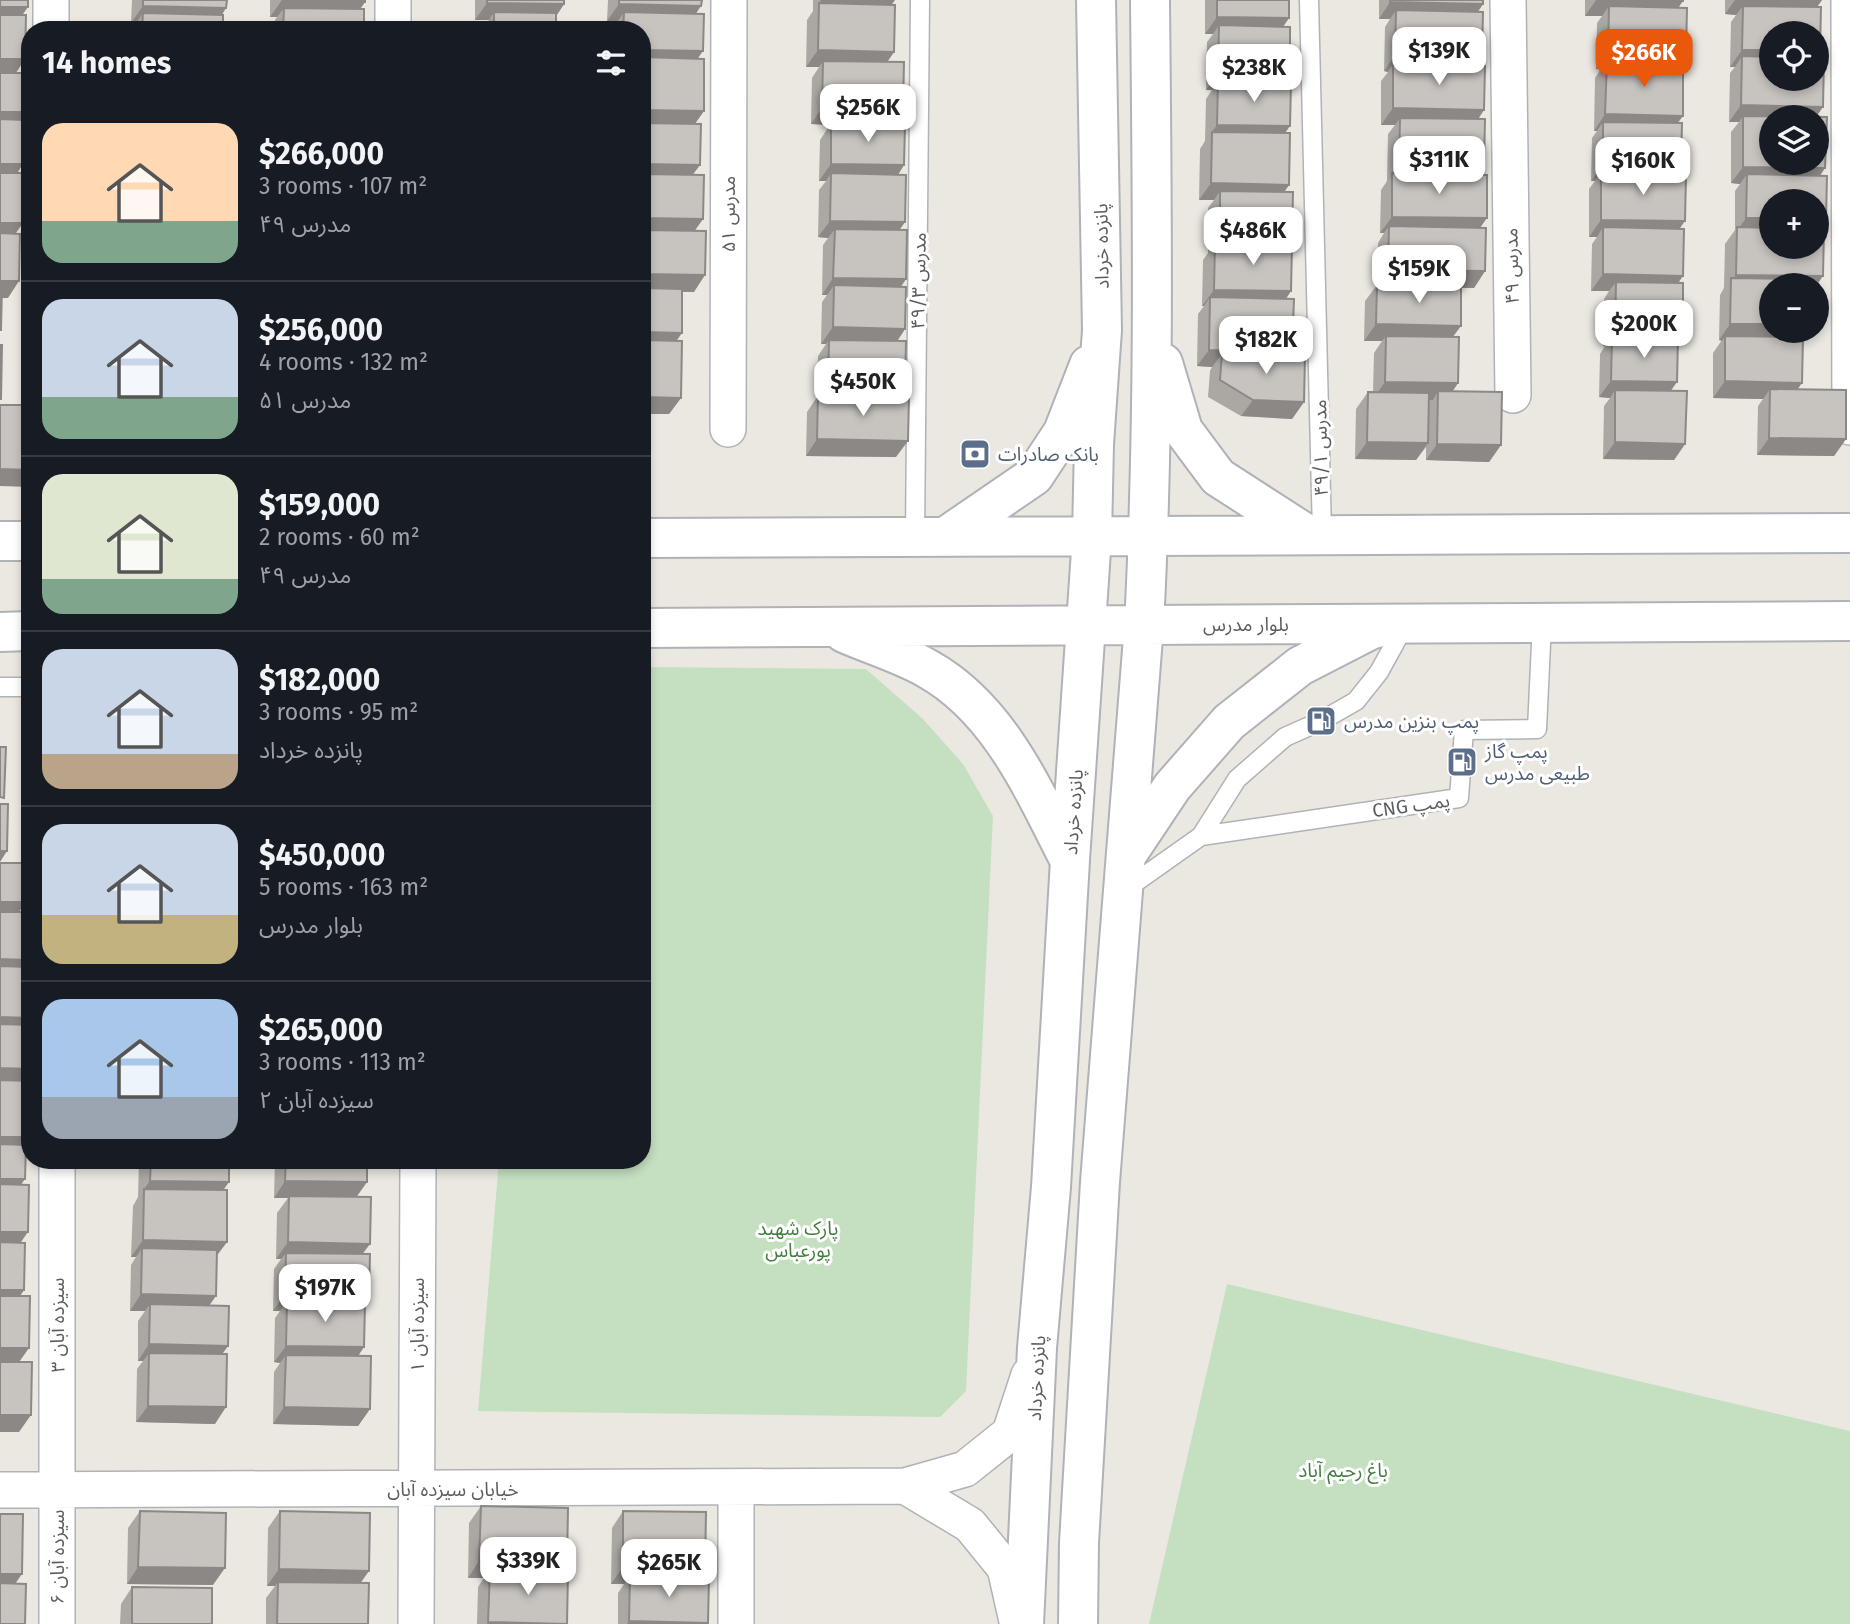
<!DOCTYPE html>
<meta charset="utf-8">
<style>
body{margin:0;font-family:"Fira Sans","Noto Sans Arabic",sans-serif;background:#242831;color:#f1f3f6;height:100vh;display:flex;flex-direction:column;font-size:26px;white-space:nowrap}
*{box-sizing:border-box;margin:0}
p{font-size:23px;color:#9ea1a6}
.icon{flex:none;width:38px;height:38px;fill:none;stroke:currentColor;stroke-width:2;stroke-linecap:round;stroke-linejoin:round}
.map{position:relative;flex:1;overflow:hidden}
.drawer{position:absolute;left:21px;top:21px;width:630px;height:1148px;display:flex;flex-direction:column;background:#171b24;border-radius:28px;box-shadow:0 4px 10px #0003}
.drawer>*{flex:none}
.fabs{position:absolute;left:1759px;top:21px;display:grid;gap:14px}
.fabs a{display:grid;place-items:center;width:70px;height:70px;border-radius:50%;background:#171b24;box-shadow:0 4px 10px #0003;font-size:35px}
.price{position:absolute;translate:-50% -60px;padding:0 16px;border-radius:14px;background:#fff;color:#222;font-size:23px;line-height:46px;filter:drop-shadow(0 2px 4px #0008)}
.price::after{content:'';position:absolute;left:50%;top:42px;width:21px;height:16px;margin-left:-10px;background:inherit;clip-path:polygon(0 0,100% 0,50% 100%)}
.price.active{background:#ea580c;color:#fff}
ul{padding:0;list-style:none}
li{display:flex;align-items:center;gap:21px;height:175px;padding:0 21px}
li+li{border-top:2px solid #363941}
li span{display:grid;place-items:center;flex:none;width:196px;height:140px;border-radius:21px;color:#555}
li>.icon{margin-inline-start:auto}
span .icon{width:84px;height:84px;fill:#fffc;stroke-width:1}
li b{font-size:30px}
h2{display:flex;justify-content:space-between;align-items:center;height:84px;padding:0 21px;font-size:30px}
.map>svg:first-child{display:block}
.green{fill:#c5e0c1}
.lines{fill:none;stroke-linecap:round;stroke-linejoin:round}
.service-casing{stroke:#b0b3b6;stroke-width:21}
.minor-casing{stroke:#b0b3b6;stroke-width:38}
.secondary-casing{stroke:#afb2b6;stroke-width:42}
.service{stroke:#fff;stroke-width:18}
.minor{stroke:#fff;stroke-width:35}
.secondary{stroke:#fff;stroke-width:38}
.wall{fill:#aba8a4}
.shaded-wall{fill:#8b8886}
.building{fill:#c7c3bf;stroke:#8b8886;stroke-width:2;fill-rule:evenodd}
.labels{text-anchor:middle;stroke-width:6;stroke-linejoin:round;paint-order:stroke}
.street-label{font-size:19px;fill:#5b5e61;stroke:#fff}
.service-label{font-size:19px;fill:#4e5e75;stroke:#fff;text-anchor:start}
.park-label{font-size:19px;fill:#427d3e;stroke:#fff}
</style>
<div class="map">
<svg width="1850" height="1624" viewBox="0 0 1850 1624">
<rect width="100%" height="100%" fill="#ebe8e2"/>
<path class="green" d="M642 667 866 669 923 719 963 764 993 816 966 1391 940 1417 478 1411 499 1160H642Z
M1227 1284 1850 1431V1624H1149Z"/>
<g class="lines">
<g class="service-casing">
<path id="service" d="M1309 0 1322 535
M915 537 920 0
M0 687H30
M1201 836 1459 798 1464 730 1537 729 1542 622
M1126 889 1201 836 1237 779 1285 737 1321 721 1356 701 1379 672 1406 623"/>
</g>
<g class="minor-casing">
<path id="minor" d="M393 0V30
M1508 0 1513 395
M1849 0 1850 427
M51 30V0
M728 429 729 0
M57 1160V1624
M905 1486 970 1525 1005 1568 1017 1621
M0 1490 905 1486 965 1469 1010 1433 1029 1375
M416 1624 418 1160
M736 1624V1487"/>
</g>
<g class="secondary-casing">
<path id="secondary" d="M1163 363 1183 430 1218 477 1308 535
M945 537 1034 476 1063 432 1089 365
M642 538 1850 533
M0 541H30
M642 628 1850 621
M0 632 30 631
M844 633C871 645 902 654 928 669 999 709 1033 789 1069 859
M1126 856 1172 787 1229 722 1300 666 1370 630 1377 628
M1024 1624 1037 1348 1051 1187 1070 860 1092 536 1094 444 1102 330 1096 0
M1078 1624 1079 1543 1100 1182 1144 625C1155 417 1152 208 1150 0"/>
</g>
<use href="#service" class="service"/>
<use href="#minor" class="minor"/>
<use href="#secondary" class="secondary"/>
</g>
<path class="wall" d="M132 0H227L226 8 222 15 142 30H131L136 23H131Z
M270 0H365V2L360 9 364 30H272V25L277 17H270Z
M475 0H564V4L556 16V30H482L489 20H475Z
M608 0H702L696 14 698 59 704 111 695 123 700 165 693 174 703 219 694 231V292H682L676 341 681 398 669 414 642 30H612L618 21H607Z
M813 0H895L891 5 894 52 887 62 892 124 904 165 898 175 905 222 899 230 906 279 901 287 905 329 897 341 905 385 898 396 896 457 806 456 807 412 817 397 818 356 826 344H821L822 302 827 295H822L823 245 828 238 818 237 819 190 826 181H819L820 140 830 125 811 124 812 78 819 67H806L807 20 813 11Z
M1205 0H1289V18L1283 27 1285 133 1289 185 1284 192 1291 291 1286 298 1290 355 1304 402 1292 419 1241 416 1208 397 1210 371 1212 367 1197 366 1198 314 1204 306H1202L1203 260 1208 253V208L1214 200H1199L1200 149 1205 141 1206 99 1212 90H1206L1207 42 1213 34H1205Z
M1379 0H1483V4L1478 12 1475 66 1478 119 1477 175 1480 228 1485 271 1474 288H1461L1453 337 1458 383 1452 391 1501 445 1489 462 1426 460V447L1416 460 1355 459 1356 409 1368 392H1373L1374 353 1382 341H1364L1365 301 1377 285 1378 243 1384 233H1380L1381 190 1387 181 1388 134 1395 125H1381V81L1388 72 1384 71 1385 27 1390 19H1379Z
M1585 0H1683L1678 8 1686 53 1680 63 1675 174 1680 229 1678 283 1683 330 1677 338 1671 391 1685 444 1674 460 1603 459 1604 406 1610 398 1599 397 1600 354 1605 346H1603L1604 299 1609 291H1591L1592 244 1597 237H1589V189L1595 181H1591L1592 138 1597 131H1594L1595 78 1601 69H1596L1597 23 1602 16H1585Z
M1725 0H1822L1817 7 1820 51 1816 57V33V117L1820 176 1771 285 1791 337 1797 389 1846 439 1834 456 1757 455 1758 406 1763 399 1713 398V353L1722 340H1719L1720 295 1724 288 1725 244 1735 230V191L1740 184 1731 183V132L1739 122H1729L1730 73 1735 67H1730L1731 22 1736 15 1725 14Z
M139 1160H229L223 1190 227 1242 216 1256 209 1305 228 1346 222 1354 215 1424 136 1422 137 1369 143 1361H138V1321L145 1311H130L131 1265 136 1257H131L133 1206 138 1197Z
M275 1160H367V1182L356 1197 363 1254V1303L358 1356 370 1409 358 1426 273 1424 274 1372 280 1363 274 1362 275 1318 280 1311H273L274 1269 281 1259H276L277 1213 288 1198H274Z
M481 1506 562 1571 567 1624H477L478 1587 484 1578H468L469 1523Z
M140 1511 213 1585 127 1584 128 1528Z
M280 1511 360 1583 368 1624H266V1598L275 1586H267L268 1528Z
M623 1511 705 1569 699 1577 707 1624H618V1593L624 1584H611L612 1528Z
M132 1587 212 1624H120L121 1604Z"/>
<path class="shaded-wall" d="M282 0 365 2 353 19 284 8 277 17H270Z
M821 0H895L886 12 819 3Z
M1596 0H1633L1683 1 1671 18 1609 6 1602 16H1585Z
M1735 0H1822L1810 16 1743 6 1736 15 1725 14Z
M1390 2 1483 4 1471 21 1396 10 1390 19H1379Z
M487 3 564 4 553 21 494 12 489 20H475Z
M619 4 701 6 690 22 624 12 618 21H607Z
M143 6 226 8 215 24 143 13 136 23H131Z
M0 7H28L16 24H0Z
M1217 17 1289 18 1277 35 1219 25 1213 34H1205Z
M642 50 703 51 691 68 642 67Z
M818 50 894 52 883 68 823 61 819 67H806Z
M1742 50H1771V67L1742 56 1735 67H1730Z
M1608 52 1686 53 1674 70 1607 61 1601 69H1596Z
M1395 55 1482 56 1470 73 1393 64 1388 72 1384 71Z
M0 59H25L14 76H0Z
M1218 73 1290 75 1278 91 1218 82 1212 90H1206Z
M1741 105 1823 107 1816 117 1743 116 1739 122H1729Z
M822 108 903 109 891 126 831 123 830 125 811 124Z
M1393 108 1484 110 1473 127 1400 118 1395 125H1381Z
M642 110 704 111 692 128 642 127Z
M0 112H30L18 129H0Z
M1605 114 1683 116 1671 132 1603 122 1597 131H1594Z
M1217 125 1290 126 1278 143 1212 132 1205 141Z
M0 164H23L12 181H0Z
M642 164 700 165 688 181H642Z
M831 164 904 165 893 182 831 173 826 181H819Z
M1399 164 1484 165 1472 182 1392 173 1387 181Z
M1603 164 1681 165 1669 182 1601 172 1595 181H1591Z
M1743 167 1825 168 1814 185 1747 174 1740 184 1731 183Z
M1211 183 1289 185 1277 202 1220 191 1214 200H1199Z
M1392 217 1487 218 1475 235 1389 226 1384 233H1380Z
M642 218 703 219 691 236 642 235Z
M1746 218H1771V235L1737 231Z
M1816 219H1826L1816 233Z
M1601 220 1685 221 1673 238 1603 227 1597 237H1589Z
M830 221 905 222 893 239 835 229 828 238 818 237Z
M0 223H23L11 240H0Z
M1220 236 1292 237 1280 254 1215 243 1208 253Z
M1388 270 1485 271 1474 288 1377 286Z
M642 274 705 275 694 292 642 291Z
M1603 274 1683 276 1672 292 1616 282 1609 291H1591Z
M1736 275 1823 276 1816 286 1771 285 1731 281Z
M833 278 906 279 894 296 834 285 827 295H822Z
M0 281H19L8 298H0Z
M1214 290 1291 291 1280 308 1210 297 1204 306H1202Z
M1376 324 1461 326 1449 342 1386 336 1382 341H1364Z
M1730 324H1771V331H1795L1788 342 1725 336 1722 341 1719 340Z
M833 327 905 329 894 346 829 340 826 344H821Z
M1615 329 1683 330 1671 347 1612 337 1605 346H1603Z
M642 332 682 333 670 350 642 349Z
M1209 350 1292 351 1281 368 1222 354 1212 367 1197 366Z
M1611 381 1677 382 1665 399 1615 390 1610 398 1599 397Z
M1725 381 1802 383 1790 400 1770 389 1763 399 1713 398Z
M1385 382 1458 383 1447 400 1438 391 1433 400 1373 399Z
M828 384 905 385 893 402 818 398Z
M642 397 681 398 669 414H642Z
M1253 400 1304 402 1292 419 1241 416Z
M1769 438 1846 439 1834 456 1757 455Z
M817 439 908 441 896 457 806 456Z
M1367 442 1428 443 1416 460 1355 459Z
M1615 442 1685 444 1674 460 1603 459Z
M1437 444 1501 445 1489 462 1426 460Z
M0 469 30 470V487L0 486Z
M0 851H7L0 862Z
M0 902H26L14 919H0Z
M0 959 25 960 13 977 0 976Z
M0 1017 30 1018 18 1034H0Z
M0 1068 30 1069 18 1085H0Z
M0 1137H28L16 1154H0Z
M0 1179H25L13 1196H0Z
M150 1181 229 1182 217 1199 144 1189Z
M285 1181 367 1182 355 1199 289 1196 288 1198H274Z
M0 1232H28L16 1249H0Z
M143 1240 227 1242 215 1258 142 1248 136 1257H131Z
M288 1242 370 1244 358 1260 286 1253 281 1259H276Z
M0 1290H24L13 1307H0Z
M141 1294 216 1296 204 1313 150 1304 145 1311H130Z
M285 1294 369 1296 357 1312 287 1301 280 1311H273Z
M149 1344 228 1346 216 1362 149 1353 143 1361H138Z
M286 1346 364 1347 353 1364 286 1355 280 1363 274 1362Z
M0 1348H29L17 1365H0Z
M148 1406 226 1407 215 1424 136 1422Z
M284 1407 370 1409 358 1426 273 1424Z
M0 1415H31L19 1432H0Z
M479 1561 567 1563 555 1580 490 1570 484 1578H468Z
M138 1567 225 1568 213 1585 127 1584Z
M623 1567 705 1569 693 1585 630 1576 624 1584H611Z
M279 1569 369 1571 357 1588 278 1582 275 1586H267Z
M0 1574H22L10 1591H0Z
M629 1621 708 1623 707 1624H627Z
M488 1622 567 1624H487Z"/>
<path class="building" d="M0 0H28V7H0Z
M143 0H227L226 8 143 6Z
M282 0H365V2Z
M487 0H564V4L487 3Z
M619 0H702L701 6 619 4Z
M1217 0H1289V18L1217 17Z
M1390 0H1483V4L1390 2Z
M1633 0H1683V1Z
M819 3 895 5 894 52 818 50Z
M1609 6 1687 8 1686 53 1608 52Z
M1743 6 1821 7 1820 51H1816V33H1771V50H1742Z
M284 8 364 9V30H283Z
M1396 10 1483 12 1482 56 1395 55Z
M494 12 556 13V30H494Z
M624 12 704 14 703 51 642 50V30H623Z
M143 13 223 15V30H142Z
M0 15H26L25 59H0Z
M1219 25 1290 27V75L1218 73Z
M1742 56 1771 57V79H1816V58H1824L1823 107 1741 105Z
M642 57 704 59V111L642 110Z
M823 61 904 62 903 109 822 108Z
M1607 61 1683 63V116L1605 114Z
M1393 64 1485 66 1484 110 1393 108Z
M0 73H30V112H0Z
M1218 82 1291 83 1290 126 1217 125Z
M1743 116 1827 117 1825 168 1743 167ZM1771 117H1816V163H1771Z
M1400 118 1485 119 1484 165 1399 164Z
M0 119 24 120 23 164H0Z
M1603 122 1682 123 1681 165 1603 164Z
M642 123 701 124 700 165 642 164Z
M831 123 905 124 904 165 831 164Z
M1212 132 1290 133 1289 185 1211 183Z
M1601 172 1686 174 1685 221 1601 220Z
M0 173H24L23 223H0Z
M831 173 906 175 905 222 830 221Z
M1392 173 1487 175V218L1392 217Z
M642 174 704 175 703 219 642 218Z
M1747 174 1827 176 1826 219H1816V201H1771V218H1746Z
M1220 191 1293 192 1292 237 1220 236Z
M1389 226 1486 228 1485 271 1388 270Z
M1603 227 1684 229 1683 276 1603 274Z
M1737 227 1771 228V247H1816V228L1824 229 1823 276 1736 275Z
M835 229 907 230 906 279 833 278Z
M642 230 706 231 705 275 642 274Z
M0 233 20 234 19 281H0Z
M1215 243 1292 244 1291 291 1214 290Z
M1731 278 1800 279V285H1771V324H1730Z
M1616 282 1683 283V330L1615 329Z
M0 285H2L1 330H0Z
M834 285 906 287 905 329 833 327Z
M1377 285 1461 286V326L1376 324Z
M642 288 682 289V333L642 332Z
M1210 297 1294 299 1292 351 1209 350Z
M1386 336 1459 337 1458 383 1385 382Z
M1725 336 1803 337 1802 383 1725 381Z
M1612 337 1678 338 1677 382 1611 381Z
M642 340 682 341 681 398 642 397Z
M829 340 906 341 905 385 828 384Z
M0 345H2L1 399H0Z
M1222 354 1305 355 1304 402 1253 400 1220 380Z
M1770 389 1846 390V439L1769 438Z
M1615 390 1687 391 1685 444 1615 442Z
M1438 391 1502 392 1501 445 1437 444Z
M1368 392 1429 393 1428 443 1367 442Z
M818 395 909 396 908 441 817 439Z
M0 405H30V470L0 469Z
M0 747H6L4 798 0 797Z
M0 804H8L7 851H0Z
M0 863H26V902H0Z
M0 912H25V960L0 959Z
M0 966 30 967V1018L0 1017Z
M0 1024 30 1025V1069L0 1068Z
M0 1080 29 1081 28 1137H0Z
M0 1144 26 1145 25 1179H0Z
M151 1160H229V1182L150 1181Z
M286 1160H367V1182L285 1181Z
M0 1184 29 1185 28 1232H0Z
M144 1189 227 1190V1242L143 1240Z
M289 1196 371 1197 370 1244 288 1242Z
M0 1242 25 1243 24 1290H0Z
M142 1248 217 1250 216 1296 141 1294Z
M286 1253 370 1254 369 1296 285 1294Z
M0 1296H30L29 1348H0Z
M287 1301 365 1303 364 1347 286 1346Z
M150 1304 229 1306 228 1346 149 1344Z
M149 1353 227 1354 226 1407 148 1406Z
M286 1355 371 1356 370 1409 284 1407Z
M0 1362H32L31 1415H0Z
M481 1506 568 1508 567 1563 479 1561Z
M140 1511 226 1513 225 1568 138 1567Z
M280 1511 370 1513 369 1571 279 1569Z
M623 1511 706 1512 705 1569 623 1567Z
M0 1514H23L22 1574H0Z
M490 1570 568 1572 567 1624 488 1622Z
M630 1576 709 1577 708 1623 629 1621Z
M278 1582 369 1583 368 1624H277Z
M0 1583 26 1584 25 1624H0Z
M132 1587 212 1588V1624H132Z"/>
<defs>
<g id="bank-square" transform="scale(1.575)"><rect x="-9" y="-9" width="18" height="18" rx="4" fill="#5c6f8a" stroke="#fff"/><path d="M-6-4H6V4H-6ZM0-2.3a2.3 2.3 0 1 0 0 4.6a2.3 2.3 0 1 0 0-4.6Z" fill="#fff"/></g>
<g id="fuel-square" transform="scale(1.575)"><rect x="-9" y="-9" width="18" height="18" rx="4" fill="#5c6f8a" stroke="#fff"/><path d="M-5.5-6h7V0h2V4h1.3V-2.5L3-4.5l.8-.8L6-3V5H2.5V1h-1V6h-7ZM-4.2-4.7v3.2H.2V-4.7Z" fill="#fff"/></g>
</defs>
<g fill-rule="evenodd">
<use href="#bank-square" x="975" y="454"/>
<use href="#fuel-square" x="1321" y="721"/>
<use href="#fuel-square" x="1462" y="762"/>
</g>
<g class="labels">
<g class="street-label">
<text transform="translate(728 214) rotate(-90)" y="7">مدرس ۵۱</text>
<text transform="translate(1101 246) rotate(-91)" y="7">پانزده خرداد</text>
<text transform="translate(1511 266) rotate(-91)" y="7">مدرس ۴۹</text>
<text transform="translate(918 281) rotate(-89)" y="7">مدرس ۴۹/۳</text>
<text transform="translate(1320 448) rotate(-91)" y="7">مدرس ۴۹/۱</text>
<text x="1246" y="631">بلوار مدرس</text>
<text transform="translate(1411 805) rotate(-8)" y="7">CNG پمپ</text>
<text transform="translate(1073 812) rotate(-86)" y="7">پانزده خرداد</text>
<text transform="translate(57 1325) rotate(-90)" y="7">سیزده آبان ۳</text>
<text transform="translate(417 1325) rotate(-90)" y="7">سیزده آبان ۱</text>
<text transform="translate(1036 1378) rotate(-87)" y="7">پانزده خرداد</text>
<text x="453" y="1496">خیابان سیزده آبان</text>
<text transform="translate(57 1557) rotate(-90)" y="7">سیزده آبان ۶</text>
</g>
<g class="service-label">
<text x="998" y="461">بانک صادرات</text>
<text x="1344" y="728">پمپ بنزین مدرس</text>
<text x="1485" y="758">پمپ گاز<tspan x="1485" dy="22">طبیعی مدرس</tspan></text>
</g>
<g class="park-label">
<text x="798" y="1235">پارک شهید<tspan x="798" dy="22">پورعباس</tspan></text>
<text x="1343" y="1477">باغ رحیم آباد</text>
</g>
</g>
</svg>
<div class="fabs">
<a><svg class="icon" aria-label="locate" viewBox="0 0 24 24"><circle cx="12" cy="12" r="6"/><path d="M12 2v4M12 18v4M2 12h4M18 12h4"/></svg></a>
<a><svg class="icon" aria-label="layers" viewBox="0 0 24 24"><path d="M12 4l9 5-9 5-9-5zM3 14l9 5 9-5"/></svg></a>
<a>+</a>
<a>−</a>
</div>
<b class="price" style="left:1439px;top:87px">$139K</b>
<b class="price active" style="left:1644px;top:89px">$266K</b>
<b class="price" style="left:1254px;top:104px">$238K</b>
<b class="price" style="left:868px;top:144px">$256K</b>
<b class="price" style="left:1439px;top:196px">$311K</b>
<b class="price" style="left:1643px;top:197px">$160K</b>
<b class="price" style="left:1253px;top:267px">$486K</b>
<b class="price" style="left:1419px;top:305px">$159K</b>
<b class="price" style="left:1644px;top:360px">$200K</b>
<b class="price" style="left:1266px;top:376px">$182K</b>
<b class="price" style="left:863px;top:418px">$450K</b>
<b class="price" style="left:325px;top:1324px">$197K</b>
<b class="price" style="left:528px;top:1597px">$339K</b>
<b class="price" style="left:669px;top:1599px">$265K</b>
<section class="drawer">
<h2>14 homes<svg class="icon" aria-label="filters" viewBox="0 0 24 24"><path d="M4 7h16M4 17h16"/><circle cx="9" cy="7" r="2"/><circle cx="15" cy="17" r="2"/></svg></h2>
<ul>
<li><span style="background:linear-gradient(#ffd9b3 70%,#7fa58c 0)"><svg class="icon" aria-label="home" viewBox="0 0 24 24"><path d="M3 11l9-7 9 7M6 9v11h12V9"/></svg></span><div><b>$266,000</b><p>3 rooms · 107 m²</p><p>مدرس ۴۹</p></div></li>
<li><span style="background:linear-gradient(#c9d6e8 70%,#7fa58c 0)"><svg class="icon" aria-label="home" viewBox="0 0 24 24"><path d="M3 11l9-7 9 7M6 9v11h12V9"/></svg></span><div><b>$256,000</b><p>4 rooms · 132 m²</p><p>مدرس ۵۱</p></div></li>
<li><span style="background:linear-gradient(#dfe7d0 75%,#7fa58c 0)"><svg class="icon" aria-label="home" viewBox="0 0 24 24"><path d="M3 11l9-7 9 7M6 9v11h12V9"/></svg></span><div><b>$159,000</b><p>2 rooms · 60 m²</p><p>مدرس ۴۹</p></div></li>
<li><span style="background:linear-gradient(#c9d6e8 75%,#b9a48a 0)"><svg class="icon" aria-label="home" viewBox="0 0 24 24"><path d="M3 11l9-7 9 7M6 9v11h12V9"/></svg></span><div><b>$182,000</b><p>3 rooms · 95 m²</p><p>پانزده خرداد</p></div></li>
<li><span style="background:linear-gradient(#c9d6e8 65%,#c2b280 0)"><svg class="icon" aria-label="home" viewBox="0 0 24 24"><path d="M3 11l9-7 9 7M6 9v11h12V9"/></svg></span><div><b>$450,000</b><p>5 rooms · 163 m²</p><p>بلوار مدرس</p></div></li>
<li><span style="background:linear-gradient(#a9c7e8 70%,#9aa5b1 0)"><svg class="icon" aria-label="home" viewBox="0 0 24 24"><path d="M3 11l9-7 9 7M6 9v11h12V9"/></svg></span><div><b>$265,000</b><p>3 rooms · 113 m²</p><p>سیزده آبان ۲</p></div></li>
</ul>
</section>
</div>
